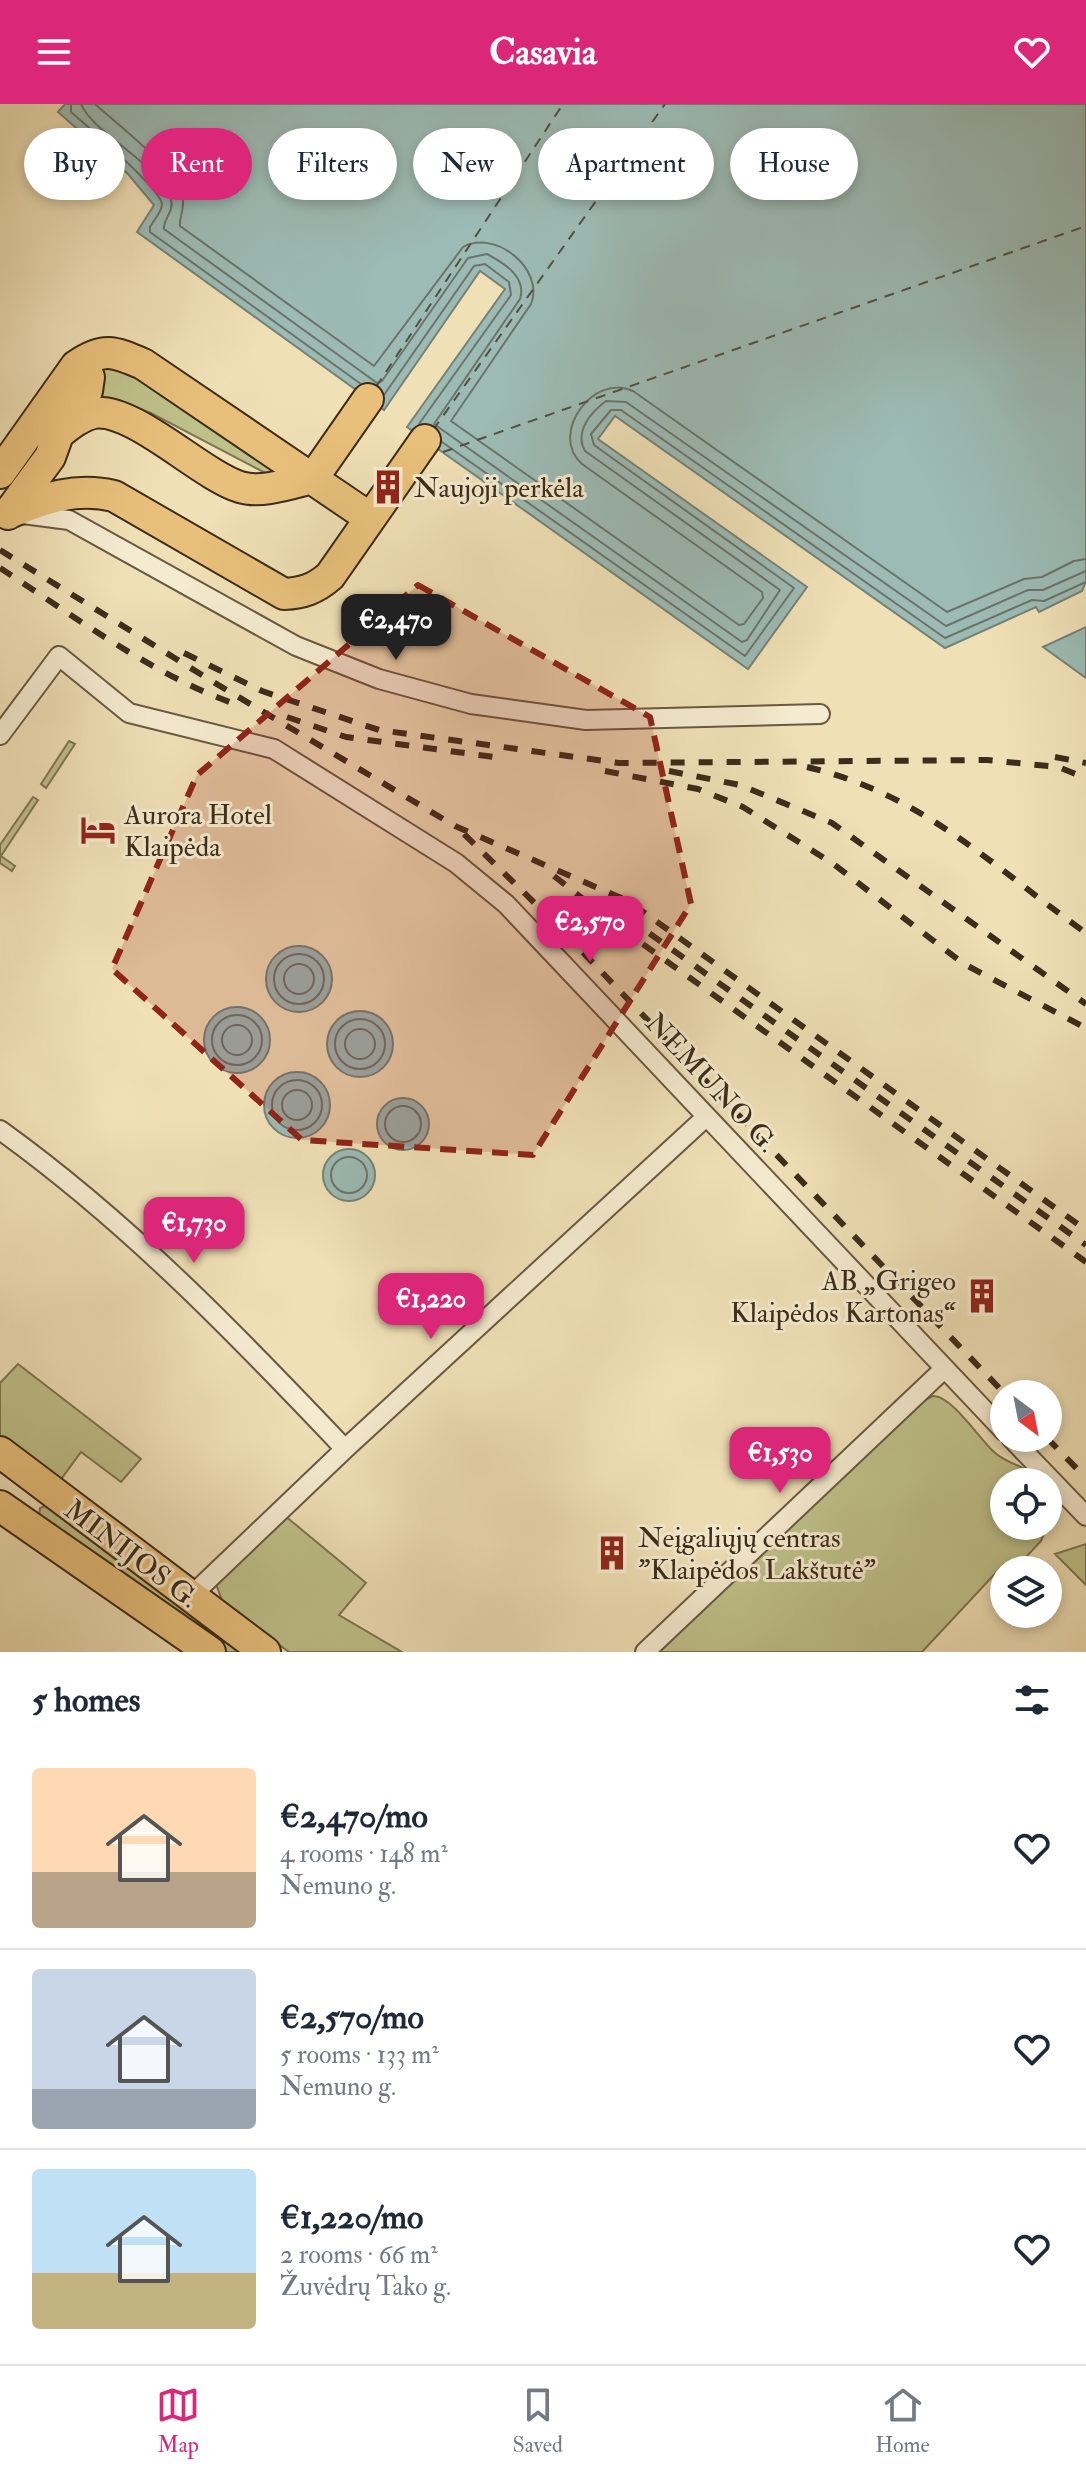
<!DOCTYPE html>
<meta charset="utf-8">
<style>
body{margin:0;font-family:"IM FELL Double Pica",serif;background:#f6f6f7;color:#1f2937;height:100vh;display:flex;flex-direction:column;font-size:30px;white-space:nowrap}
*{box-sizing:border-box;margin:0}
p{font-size:26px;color:#747a83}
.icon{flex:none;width:44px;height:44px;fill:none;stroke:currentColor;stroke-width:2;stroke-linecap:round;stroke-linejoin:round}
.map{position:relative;height:1548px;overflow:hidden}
.details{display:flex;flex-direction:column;background:#fff;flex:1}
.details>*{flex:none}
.banner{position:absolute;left:24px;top:24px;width:1038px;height:72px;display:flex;gap:16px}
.needle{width:52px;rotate:148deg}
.tools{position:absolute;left:990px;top:1276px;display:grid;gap:16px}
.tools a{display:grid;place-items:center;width:72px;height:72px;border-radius:50%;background:#fff;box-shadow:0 4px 12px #0003;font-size:40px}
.price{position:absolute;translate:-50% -68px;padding:0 18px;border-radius:16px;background:#db2777;color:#fff;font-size:26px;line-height:52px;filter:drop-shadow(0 2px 4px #0008)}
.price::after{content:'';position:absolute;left:50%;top:48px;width:24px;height:18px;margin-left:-12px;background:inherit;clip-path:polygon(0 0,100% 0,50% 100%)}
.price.active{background:#222;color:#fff}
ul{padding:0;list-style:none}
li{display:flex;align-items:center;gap:24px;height:200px;padding:0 32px}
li+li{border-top:2px solid #e0e1e3}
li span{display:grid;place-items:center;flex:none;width:224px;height:160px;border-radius:8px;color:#555}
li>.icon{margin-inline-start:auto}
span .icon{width:96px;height:96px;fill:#fffc;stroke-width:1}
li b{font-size:34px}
h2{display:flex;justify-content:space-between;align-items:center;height:96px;padding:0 32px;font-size:34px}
.pill{padding:0 28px;border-radius:36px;background:#fff;box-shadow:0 4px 12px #0003;font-size:28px;line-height:72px}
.pill.active{background:#db2777;color:#fff}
header{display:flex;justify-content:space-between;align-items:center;height:104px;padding:0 32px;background:#db2777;color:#fff;font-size:36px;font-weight:800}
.tabs{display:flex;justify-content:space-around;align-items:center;height:112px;border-top:2px solid #e0e1e3;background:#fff;font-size:22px;color:#747a83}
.tabs a{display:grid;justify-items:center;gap:4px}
.tabs .active{color:#db2777}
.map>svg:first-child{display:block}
.green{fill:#bfc18a;stroke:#7e7652;stroke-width:2}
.water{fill:#9cbbb5;stroke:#768277;stroke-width:2}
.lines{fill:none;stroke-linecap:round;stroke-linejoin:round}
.shore{stroke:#6c7468;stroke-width:2}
.ferry{stroke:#545041;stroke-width:2;stroke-dasharray:10 8;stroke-linecap:butt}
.minor-casing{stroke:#695941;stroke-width:22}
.primary-casing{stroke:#3c2c1a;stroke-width:34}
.minor{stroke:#f5ebd0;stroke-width:18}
.primary{stroke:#e8c07b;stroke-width:30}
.rail{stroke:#3c2c1a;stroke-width:6;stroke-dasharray:14 14;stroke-linecap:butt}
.marked{fill:#8f2418;fill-opacity:0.2;stroke:#8f2418;stroke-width:6;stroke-dasharray:16 10;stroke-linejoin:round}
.labels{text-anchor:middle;stroke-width:6;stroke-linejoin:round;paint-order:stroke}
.poi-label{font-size:28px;fill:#3c2c1a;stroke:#f5ebd0;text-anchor:start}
.street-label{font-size:28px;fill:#3c2c1a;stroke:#f5ebd0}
</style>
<header><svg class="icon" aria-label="menu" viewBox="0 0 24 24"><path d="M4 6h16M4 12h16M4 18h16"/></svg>Casavia<svg class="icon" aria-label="heart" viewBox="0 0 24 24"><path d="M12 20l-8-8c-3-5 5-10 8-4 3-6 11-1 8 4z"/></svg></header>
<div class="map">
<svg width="1086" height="1548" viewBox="0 0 1086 1548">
<rect width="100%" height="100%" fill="#f0e0b6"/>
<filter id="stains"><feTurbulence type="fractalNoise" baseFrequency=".0025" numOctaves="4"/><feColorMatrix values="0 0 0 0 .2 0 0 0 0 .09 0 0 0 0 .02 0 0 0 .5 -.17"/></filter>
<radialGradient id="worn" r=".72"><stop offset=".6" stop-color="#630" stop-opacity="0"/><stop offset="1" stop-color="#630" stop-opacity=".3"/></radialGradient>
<path class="green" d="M130 263 274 366 275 369 267 370 151 309 131 302H115L114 296 92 294 101 264Z
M69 637 75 640 46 684 41 680Z
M33 693 38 696 1 752 15 762 12 767 0 759V741Z
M18 1260 141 1355 121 1378 81 1348 59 1378 0 1332V1279Z
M933 1292C951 1291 979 1334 993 1347 1008 1362 1027 1360 1040 1378H1004V1422H1047L1041 1437 1014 1466 1004 1460 922 1548H655L923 1297Z
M51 1400 249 1548H227L39 1413 40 1404Z
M284 1411 366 1479 339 1511 402 1548H289L223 1499 216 1480Z
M1086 1440V1481L1055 1450Z"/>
<path class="water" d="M65 0H1086V477L1082 487 1039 508 1036 503 945 544 615 312 598 335 807 483 748 565 407 323 505 185 480 167 384 306 137 128 154 101 128 70 58 8Z
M1086 523V574L1043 543Z
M266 875a33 33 0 1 1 66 0a33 33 0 1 1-66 0Z
M204 936a33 33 0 1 1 66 0a33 33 0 1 1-66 0Z
M327 940a33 33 0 1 1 66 0a33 33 0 1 1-66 0Z
M264 1001a33 33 0 1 1 66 0a33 33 0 1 1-66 0Z
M377 1020a26 26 0 1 1 52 0a26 26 0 1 1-52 0Z
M323 1071a26 26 0 1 1 52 0a26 26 0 1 1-52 0Z"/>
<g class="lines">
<path class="shore" d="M71 0V8C87 22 160 84 162 100 162 108 153 117 150 123V128L361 280
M81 0C93 30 162 61 171 96 174 108 163 115 164 125L377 279 382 277 468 154 487 150C504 159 527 173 520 195L434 320 742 538 747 536 780 486 585 347C574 328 591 308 606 297L626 298 946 522 1028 486H1043L1086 467
M95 0C119 22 172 61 182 92 186 103 179 112 180 122L374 262 463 143C495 125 545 165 531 200L451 317 739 521 744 520 763 494 762 488 582 360C548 330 594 268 633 287L947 508 1024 475 1042 473 1074 457 1086 455
M384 291 474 162 485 160 509 178 511 191 419 320
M442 338 745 552 794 484 594 341 591 330 611 306H621L945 534 1032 496 1044 497 1086 478
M274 875a25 25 0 1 1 50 0a25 25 0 1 1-50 0Z
M284 875a15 15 0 1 1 30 0a15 15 0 1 1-30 0Z
M212 936a25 25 0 1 1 50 0a25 25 0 1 1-50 0Z
M335 940a25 25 0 1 1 50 0a25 25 0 1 1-50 0Z
M222 936a15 15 0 1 1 30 0a15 15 0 1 1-30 0Z
M345 940a15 15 0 1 1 30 0a15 15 0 1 1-30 0Z
M272 1001a25 25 0 1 1 50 0a25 25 0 1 1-50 0Z
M282 1001a15 15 0 1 1 30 0a15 15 0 1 1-30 0Z
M385 1020a18 18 0 1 1 36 0a18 18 0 1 1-36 0Z
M331 1071a18 18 0 1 1 36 0a18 18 0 1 1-36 0Z"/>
<path class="ferry" d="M376 283 563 0
M433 326 665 0
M443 348 1086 122"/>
<g class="minor-casing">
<path id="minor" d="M23 410 69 416 296 542 379 575 471 600 586 616 820 610
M0 631 59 552 129 609 274 645 456 759 506 800 1004 1327
M0 1026C128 1118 237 1231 345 1345
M1011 1334 1086 1412
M190 1493 345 1345 706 1013
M645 1548 944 1265"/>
</g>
<g class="primary-casing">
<path id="primary" d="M57 331C68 322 80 312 94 309 133 303 201 371 240 383 261 390 292 379 313 374L368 295
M0 369 76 262C103 243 113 247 143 260L370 414
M9 409C45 394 76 383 114 392L284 490C303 489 315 485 330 472L425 336
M8 410 50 353 63 317 87 287 89 273 82 258
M0 1348 265 1548
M0 1402 210 1548"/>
</g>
<use href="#minor" class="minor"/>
<use href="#primary" class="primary"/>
<path class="rail" d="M0 446 215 579 455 722 628 797 1086 1126
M0 464C74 512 151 570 235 600
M184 549 262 587 379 626 619 659 987 656 1058 663 1086 674
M287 613 346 633 494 653
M1055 653 1086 659
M807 663C923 690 993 763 1086 829
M605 667 698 685 743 703 832 759 964 860 1086 924
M669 667 740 681 832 719 1086 900
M464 730 553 817 1005 1290
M554 772 612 818 1086 1158
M604 797 1086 1141
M1047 1334 1086 1374"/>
</g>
<path class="marked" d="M418 481 650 613 691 800 533 1051 302 1036 112 865 197 671Z"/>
<defs>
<g id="building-bare" transform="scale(2.76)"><path d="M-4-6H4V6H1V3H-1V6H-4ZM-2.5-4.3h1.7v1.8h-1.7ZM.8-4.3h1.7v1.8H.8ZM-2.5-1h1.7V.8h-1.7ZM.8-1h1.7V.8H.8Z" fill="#8f2418" stroke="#f5ebd0" stroke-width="2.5" paint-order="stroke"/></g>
<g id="hotel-bare" transform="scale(2.76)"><path d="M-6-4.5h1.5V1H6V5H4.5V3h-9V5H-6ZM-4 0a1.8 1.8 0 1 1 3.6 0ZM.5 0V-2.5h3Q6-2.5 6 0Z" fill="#8f2418" stroke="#f5ebd0" stroke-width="2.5" paint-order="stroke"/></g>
</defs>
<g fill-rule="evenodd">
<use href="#building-bare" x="388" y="383"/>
<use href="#hotel-bare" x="98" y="726"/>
<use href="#building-bare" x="982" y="1192"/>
<use href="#building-bare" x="612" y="1449"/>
</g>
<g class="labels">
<g class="poi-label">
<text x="414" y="393">Naujoji perkėla</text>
<text x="124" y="720">Aurora Hotel<tspan x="124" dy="32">Klaipėda</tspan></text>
<text x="956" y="1186" text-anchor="end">AB „Grigeo<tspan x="956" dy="32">Klaipėdos Kartonas“</tspan></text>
<text x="638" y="1443">Neįgaliųjų centras<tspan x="638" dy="32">"Klaipėdos Lakštutė"</tspan></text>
</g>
<g class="street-label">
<text transform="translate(712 978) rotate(47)" y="10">NEMUNO G.</text>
<text transform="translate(132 1449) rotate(37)" y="10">MINIJOS G.</text>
</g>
</g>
<rect width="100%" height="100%" filter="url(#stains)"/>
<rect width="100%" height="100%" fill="url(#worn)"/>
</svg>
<div class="tools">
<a><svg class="needle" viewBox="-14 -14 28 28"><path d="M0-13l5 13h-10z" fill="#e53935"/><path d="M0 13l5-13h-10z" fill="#747a83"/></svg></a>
<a><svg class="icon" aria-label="locate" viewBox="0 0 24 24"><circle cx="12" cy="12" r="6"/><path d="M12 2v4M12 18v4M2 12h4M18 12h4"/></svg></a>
<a><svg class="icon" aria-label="layers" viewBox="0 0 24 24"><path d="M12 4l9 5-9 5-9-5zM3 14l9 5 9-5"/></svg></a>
</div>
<b class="price active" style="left:396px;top:558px">€2,470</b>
<b class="price" style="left:590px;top:860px">€2,570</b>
<b class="price" style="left:194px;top:1161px">€1,730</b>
<b class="price" style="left:431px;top:1237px">€1,220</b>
<b class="price" style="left:780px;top:1391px">€1,530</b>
<div class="banner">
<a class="pill">Buy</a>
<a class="pill active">Rent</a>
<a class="pill">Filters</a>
<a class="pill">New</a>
<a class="pill">Apartment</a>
<a class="pill">House</a>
</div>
</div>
<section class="details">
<h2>5 homes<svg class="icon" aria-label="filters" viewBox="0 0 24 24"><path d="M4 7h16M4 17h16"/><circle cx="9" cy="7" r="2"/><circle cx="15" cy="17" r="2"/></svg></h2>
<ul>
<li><span style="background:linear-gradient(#ffd9b3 65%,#b9a48a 0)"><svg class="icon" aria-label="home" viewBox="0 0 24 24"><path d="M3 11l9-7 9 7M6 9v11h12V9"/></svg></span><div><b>€2,470/mo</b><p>4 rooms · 148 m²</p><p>Nemuno g.</p></div><svg class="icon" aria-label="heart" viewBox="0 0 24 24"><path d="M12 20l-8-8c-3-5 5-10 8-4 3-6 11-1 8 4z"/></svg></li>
<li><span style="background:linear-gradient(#c9d6e8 75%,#9aa5b1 0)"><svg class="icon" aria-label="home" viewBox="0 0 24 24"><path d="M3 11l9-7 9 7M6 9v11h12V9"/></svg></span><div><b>€2,570/mo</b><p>5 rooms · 133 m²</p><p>Nemuno g.</p></div><svg class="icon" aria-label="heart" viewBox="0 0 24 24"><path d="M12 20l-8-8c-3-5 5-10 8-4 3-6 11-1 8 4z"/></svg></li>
<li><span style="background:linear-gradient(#bfe0f5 65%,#c2b280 0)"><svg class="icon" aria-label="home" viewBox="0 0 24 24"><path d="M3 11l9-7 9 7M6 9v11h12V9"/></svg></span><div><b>€1,220/mo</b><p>2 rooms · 66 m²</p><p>Žuvėdrų Tako g.</p></div><svg class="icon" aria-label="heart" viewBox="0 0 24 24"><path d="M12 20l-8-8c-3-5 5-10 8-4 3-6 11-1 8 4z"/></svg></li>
</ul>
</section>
<nav class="tabs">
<a class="active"><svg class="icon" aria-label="map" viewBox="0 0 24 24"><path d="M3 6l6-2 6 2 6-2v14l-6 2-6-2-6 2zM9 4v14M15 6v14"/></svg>Map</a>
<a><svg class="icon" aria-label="saved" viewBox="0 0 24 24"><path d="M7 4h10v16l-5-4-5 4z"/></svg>Saved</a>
<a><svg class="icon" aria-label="home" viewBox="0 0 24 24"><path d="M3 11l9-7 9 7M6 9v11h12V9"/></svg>Home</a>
</nav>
